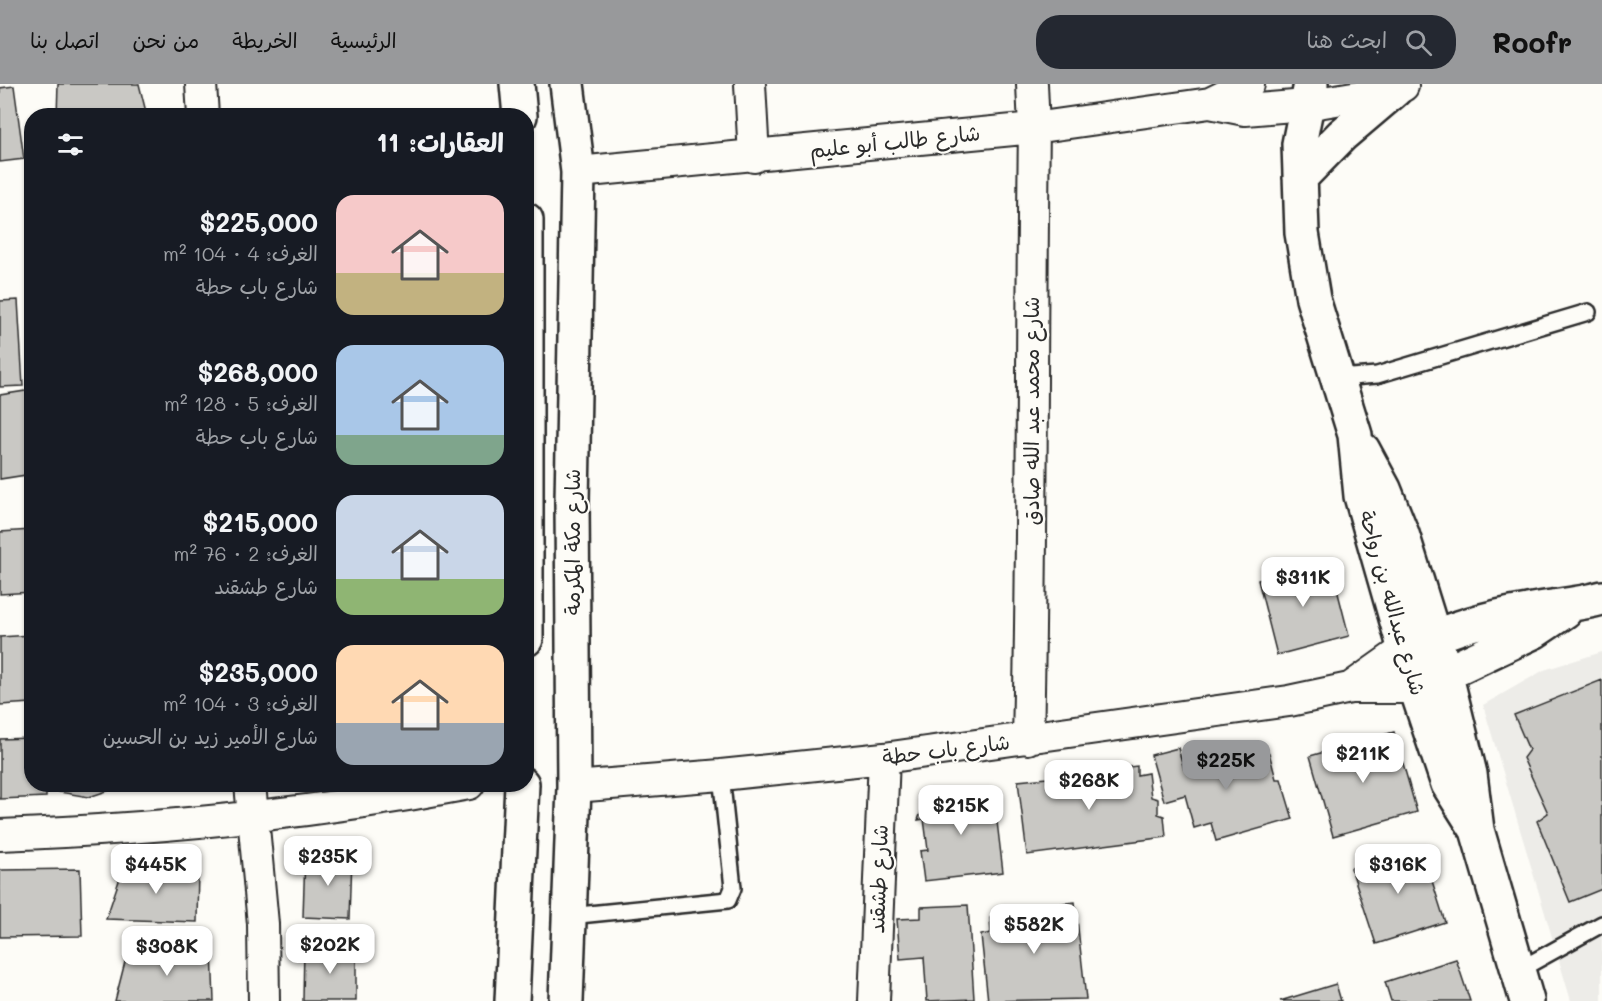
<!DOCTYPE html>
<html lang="ar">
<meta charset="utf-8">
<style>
body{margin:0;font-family:Mali,"Playpen Sans Arabic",sans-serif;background:#242831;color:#f1f3f6;direction:rtl;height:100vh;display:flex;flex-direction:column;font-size:22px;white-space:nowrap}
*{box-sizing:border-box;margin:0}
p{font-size:20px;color:#9ea1a6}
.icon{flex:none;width:33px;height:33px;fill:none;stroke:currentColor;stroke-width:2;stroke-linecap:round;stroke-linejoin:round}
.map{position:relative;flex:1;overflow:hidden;direction:ltr}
.details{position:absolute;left:24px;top:24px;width:510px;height:684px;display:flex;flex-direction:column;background:#171b24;border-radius:24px;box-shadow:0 2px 4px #0004;direction:rtl}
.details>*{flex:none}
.price{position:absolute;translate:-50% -51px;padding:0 14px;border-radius:12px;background:#fff;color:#222;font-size:20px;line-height:39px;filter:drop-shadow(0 2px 3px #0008)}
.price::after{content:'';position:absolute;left:50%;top:36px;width:18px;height:14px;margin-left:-9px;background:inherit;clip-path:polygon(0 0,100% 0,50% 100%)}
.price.active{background:#98999b;color:#111}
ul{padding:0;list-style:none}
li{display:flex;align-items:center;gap:18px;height:150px;padding:0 30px}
li span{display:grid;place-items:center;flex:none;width:168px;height:120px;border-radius:18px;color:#555}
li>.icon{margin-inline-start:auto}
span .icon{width:72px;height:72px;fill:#fffc;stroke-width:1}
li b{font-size:26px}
h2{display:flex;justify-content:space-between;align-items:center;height:72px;padding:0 30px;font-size:26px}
header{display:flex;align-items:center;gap:36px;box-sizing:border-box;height:84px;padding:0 30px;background:#98999b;color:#111}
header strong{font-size:28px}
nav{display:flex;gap:33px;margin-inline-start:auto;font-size:21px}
.search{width:420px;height:54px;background:#242831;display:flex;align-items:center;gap:15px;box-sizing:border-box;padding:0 21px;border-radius:24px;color:#9ea1a6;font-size:22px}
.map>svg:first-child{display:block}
.built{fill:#edece8}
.building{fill:#c9c8c4;stroke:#2b2b2b;stroke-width:1.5}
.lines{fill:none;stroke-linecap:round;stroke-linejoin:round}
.lane-casing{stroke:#2b2b2b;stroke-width:20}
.street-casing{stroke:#2b2b2b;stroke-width:34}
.secondary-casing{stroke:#2b2b2b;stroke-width:38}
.primary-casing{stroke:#2b2b2b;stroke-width:38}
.lane{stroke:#fdfcf7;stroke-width:15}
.street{stroke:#fdfcf7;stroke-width:30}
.secondary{stroke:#fdfcf7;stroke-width:33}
.primary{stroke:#fdfcf7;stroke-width:33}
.labels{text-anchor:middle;stroke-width:4.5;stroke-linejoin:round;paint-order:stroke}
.street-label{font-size:21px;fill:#2b2b2b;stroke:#fdfcf7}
</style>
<header>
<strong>Roofr</strong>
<div class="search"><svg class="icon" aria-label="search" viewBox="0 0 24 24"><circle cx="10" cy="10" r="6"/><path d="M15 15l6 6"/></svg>ابحث هنا</div>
<nav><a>الرئيسية</a><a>الخريطة</a><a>من نحن</a><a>اتصل بنا</a></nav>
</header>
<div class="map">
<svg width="1602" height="917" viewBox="0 0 1602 917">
<rect width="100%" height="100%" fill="#fdfcf7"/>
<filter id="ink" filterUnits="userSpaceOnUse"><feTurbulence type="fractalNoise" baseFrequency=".0167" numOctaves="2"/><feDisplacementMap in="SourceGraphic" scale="12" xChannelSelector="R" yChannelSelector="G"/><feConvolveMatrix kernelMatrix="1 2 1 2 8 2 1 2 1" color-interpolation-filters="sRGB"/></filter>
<g filter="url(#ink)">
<path class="built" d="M1602 568V917H1571L1483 621 1544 586Z"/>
<path class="building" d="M58 0H139L147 32H57Z
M14 2 24 75 0 78V4Z
M18 216 23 302 0 303V217Z
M32 306V390L0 395V311Z
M32 446V508L0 510V448Z
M1330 478 1349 552 1277 571 1258 496Z
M31 551 32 619 0 621V553Z
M1602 596V805L1570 818 1537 737 1548 729 1523 674 1529 666 1514 631Z
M1394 648 1417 728 1333 752 1310 672Z
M32 654V700H46V713L0 715V655Z
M1178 664 1184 685 1260 664 1262 671 1269 669 1276 695H1281L1293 735 1216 757 1211 739 1194 744 1185 711 1164 717 1151 671Z
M1137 682V691L1148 689 1151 713 1158 715V730L1164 732 1166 753 1027 771 1018 697 1047 694 1048 703 1056 702 1055 692Z
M60 700H128L89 713 59 708Z
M993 704 1003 788 924 797 920 767 928 766 924 735 918 736 925 717 937 721 944 710Z
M1421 762 1445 838 1376 860 1351 784Z
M305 771 352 772 350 835 303 833Z
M124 782 198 784 197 838 106 835Z
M80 785 82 852 0 853V786Z
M1075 818 1086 915 988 917 981 851 991 849 990 834 997 827Z
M968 821 974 915 927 917 924 873 900 875 897 835 921 834V823Z
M304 864H356V917H303Z
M212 867 214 917H115L127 870Z
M1456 875 1470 917H1391L1385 898Z
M1336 900 1341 917H1280Z"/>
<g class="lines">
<g class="lane-casing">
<path id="lane" d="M1338 294 1377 291 1588 228
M569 832 728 816 733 804 721 691
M1517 887 1602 840"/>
</g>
<g class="street-casing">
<path id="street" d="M201 0 203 32
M750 0 754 73
M1210 19 1249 0
M578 88 1034 44 1210 19 1245 26 1306 21 1395 6 1403 2
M1350 604 1405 565
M1028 655C1033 451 1031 247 1034 44L1032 0
M250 700 263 840 264 917
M574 703 721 691 884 674 1289 617 1350 604H1416
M0 751C157 745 314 730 469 700
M874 917 884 674"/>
</g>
<g class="secondary-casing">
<path id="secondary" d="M1311 0 1299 60 1302 149 1313 215 1355 351 1361 412 1416 604 1448 700 1477 746
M1300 94 1342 51 1395 6
M1363 366 1384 405 1402 450 1445 588 1470 690 1477 746 1527 917
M1415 561C1450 545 1491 533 1528 527 1553 522 1577 521 1602 514
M1427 598 1535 547 1565 527"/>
</g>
<g class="primary-casing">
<path id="primary" d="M517 0 520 32
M526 136V555
M512 917 522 700
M566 917 574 703 572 418 578 88 567 0"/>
</g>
<use href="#lane" class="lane"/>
<use href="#street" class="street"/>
<use href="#secondary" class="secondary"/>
<use href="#primary" class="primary"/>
</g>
</g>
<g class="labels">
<g class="street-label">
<text transform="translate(895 58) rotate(-6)" y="7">شارع طالب أبو عليم</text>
<text transform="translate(1032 327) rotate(-90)" y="7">شارع محمد عبد الله صادق</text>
<text transform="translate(573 458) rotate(-90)" y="7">شارع مكة المكرمة</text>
<text transform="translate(1392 519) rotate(74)" y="7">شارع عبدالله بن رواحة</text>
<text transform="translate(946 666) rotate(-7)" y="7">شارع باب حطة</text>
<text transform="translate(879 795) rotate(-88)" y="7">شارع طشقند</text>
</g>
</g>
</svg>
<b class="price" style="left:1303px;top:524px">$311K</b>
<b class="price" style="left:1363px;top:700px">$211K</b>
<b class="price active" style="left:1226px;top:707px">$225K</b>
<b class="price" style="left:1089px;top:727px">$268K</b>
<b class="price" style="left:961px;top:752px">$215K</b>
<b class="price" style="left:328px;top:803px">$235K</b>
<b class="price" style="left:156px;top:811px">$445K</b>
<b class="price" style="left:1398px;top:811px">$316K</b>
<b class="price" style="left:1034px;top:871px">$582K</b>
<b class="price" style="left:330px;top:891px">$202K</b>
<b class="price" style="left:167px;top:893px">$308K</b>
<section class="details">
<h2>العقارات: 11<svg class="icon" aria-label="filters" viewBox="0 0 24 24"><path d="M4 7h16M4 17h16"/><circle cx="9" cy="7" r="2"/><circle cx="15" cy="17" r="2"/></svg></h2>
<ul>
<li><span style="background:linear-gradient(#f6c9c9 65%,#c2b280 0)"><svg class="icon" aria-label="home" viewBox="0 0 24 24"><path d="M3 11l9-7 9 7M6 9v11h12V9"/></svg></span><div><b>$225,000</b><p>الغرف: 4 · 104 m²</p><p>شارع باب حطة</p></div></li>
<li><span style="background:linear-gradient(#a9c7e8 75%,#7fa58c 0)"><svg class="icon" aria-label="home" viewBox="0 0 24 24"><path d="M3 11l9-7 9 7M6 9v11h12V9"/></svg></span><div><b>$268,000</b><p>الغرف: 5 · 128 m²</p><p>شارع باب حطة</p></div></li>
<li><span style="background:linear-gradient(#c9d6e8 70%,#8fb573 0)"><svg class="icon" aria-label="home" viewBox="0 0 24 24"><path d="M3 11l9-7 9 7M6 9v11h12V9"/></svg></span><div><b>$215,000</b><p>الغرف: 2 · 76 m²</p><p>شارع طشقند</p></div></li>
<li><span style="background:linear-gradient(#ffd9b3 65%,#9aa5b1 0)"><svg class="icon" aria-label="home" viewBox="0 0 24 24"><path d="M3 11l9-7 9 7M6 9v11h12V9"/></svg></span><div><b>$235,000</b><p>الغرف: 3 · 104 m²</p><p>شارع الأمير زيد بن الحسين</p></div></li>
</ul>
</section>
</div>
